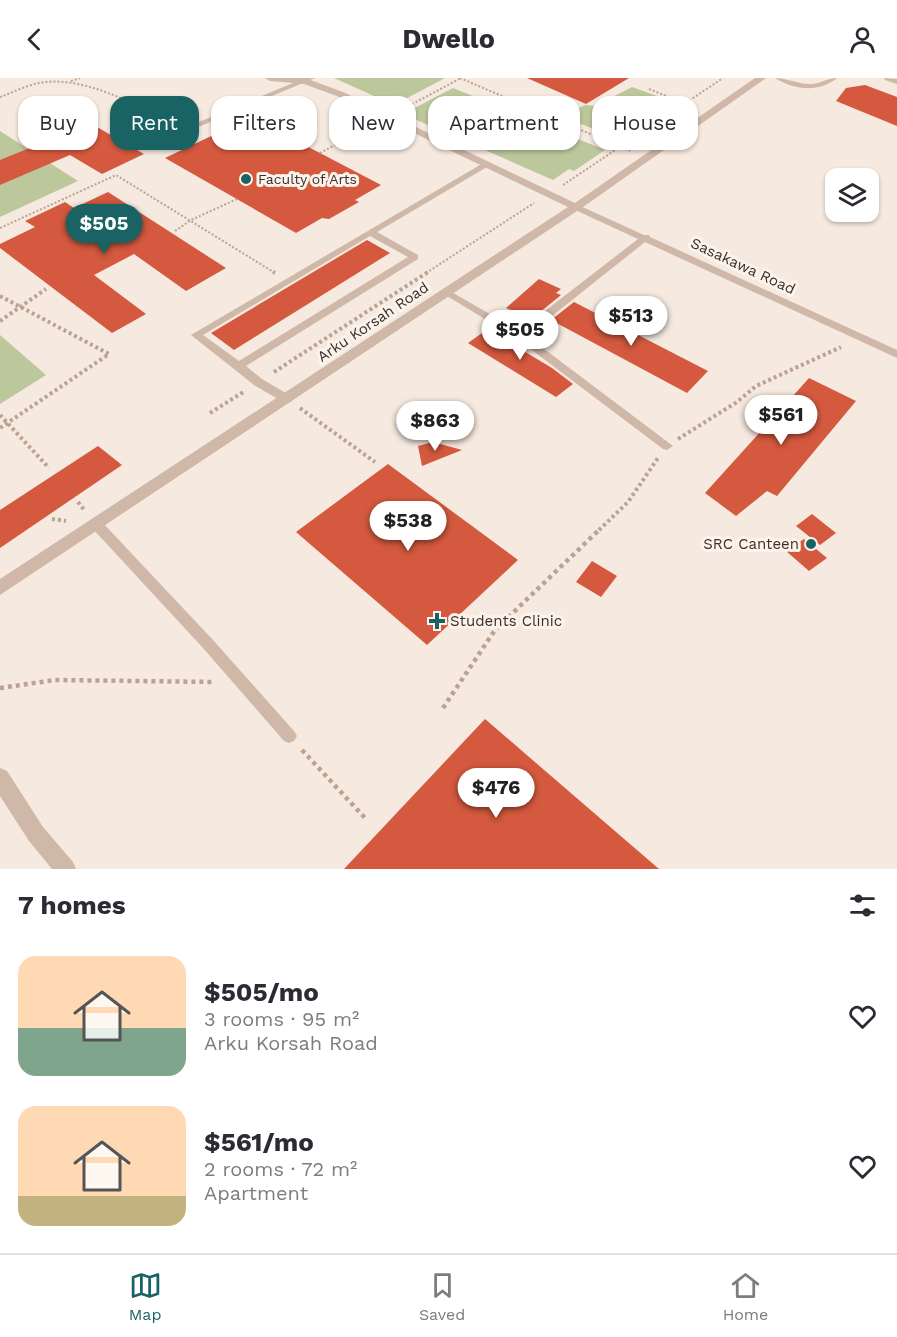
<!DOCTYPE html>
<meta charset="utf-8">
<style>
body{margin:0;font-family:"Work Sans",sans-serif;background:#f2f2f3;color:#2b2b33;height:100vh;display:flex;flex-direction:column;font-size:22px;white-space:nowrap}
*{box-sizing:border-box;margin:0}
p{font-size:20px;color:#7c7c81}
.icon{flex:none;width:33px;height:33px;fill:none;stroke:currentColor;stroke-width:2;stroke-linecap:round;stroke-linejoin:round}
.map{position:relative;height:791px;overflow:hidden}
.sheet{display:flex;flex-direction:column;background:#fff;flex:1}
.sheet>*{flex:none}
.hud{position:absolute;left:18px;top:18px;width:861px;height:54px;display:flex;gap:12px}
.buttons{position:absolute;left:825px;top:90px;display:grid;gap:12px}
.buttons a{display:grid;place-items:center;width:54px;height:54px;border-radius:12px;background:#fff;box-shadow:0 2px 4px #0004;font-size:30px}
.price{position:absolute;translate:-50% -51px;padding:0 14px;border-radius:21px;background:#fff;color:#222;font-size:20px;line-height:39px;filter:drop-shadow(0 2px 3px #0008)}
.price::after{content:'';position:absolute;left:50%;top:36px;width:18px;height:14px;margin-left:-9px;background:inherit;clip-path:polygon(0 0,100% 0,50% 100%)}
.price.active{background:#196364;color:#fff}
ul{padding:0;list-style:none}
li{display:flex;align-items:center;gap:18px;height:150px;padding:0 18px}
li span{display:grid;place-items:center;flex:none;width:168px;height:120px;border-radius:18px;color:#555}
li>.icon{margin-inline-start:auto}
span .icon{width:72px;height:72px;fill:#fffc;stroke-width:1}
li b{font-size:26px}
h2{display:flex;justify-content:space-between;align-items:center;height:72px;padding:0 18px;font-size:26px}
.tag{padding:0 21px;border-radius:18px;background:#fff;box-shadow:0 2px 4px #0004;font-size:21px;line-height:54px}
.tag.active{background:#196364;color:#fff}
header{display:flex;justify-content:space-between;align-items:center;height:78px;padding:0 18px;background:#fff;font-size:27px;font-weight:700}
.tabs{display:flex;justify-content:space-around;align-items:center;height:84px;border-top:2px solid #e1e1e2;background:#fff;font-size:16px;color:#7c7c81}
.tabs a{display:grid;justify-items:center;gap:3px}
.tabs .active{color:#196364}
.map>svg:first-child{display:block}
.green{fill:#bcc79c}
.building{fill:#d4593e}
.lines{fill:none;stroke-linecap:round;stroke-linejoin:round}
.path-far2{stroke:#bca292;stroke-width:2;stroke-dasharray:2 2;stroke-linecap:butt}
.path-far1{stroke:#bca292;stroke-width:4;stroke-dasharray:3 3;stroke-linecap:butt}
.path{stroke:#bca292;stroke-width:4.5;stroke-dasharray:4 4;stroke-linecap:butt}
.service{fill:#d0b8a8;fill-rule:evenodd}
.minor{fill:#d0b8a8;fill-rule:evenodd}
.poi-dot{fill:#196364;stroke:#fcf4ec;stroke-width:2}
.labels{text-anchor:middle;stroke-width:6;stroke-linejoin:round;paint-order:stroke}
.far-poi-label{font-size:14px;fill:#3c2e29;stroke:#fcf4ec;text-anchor:start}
.street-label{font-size:15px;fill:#3c2e29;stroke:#fcf4ec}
.poi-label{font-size:15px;fill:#3c2e29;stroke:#fcf4ec;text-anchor:end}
</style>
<header><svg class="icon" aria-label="back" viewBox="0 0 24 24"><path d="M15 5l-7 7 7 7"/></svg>Dwello<svg class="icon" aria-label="person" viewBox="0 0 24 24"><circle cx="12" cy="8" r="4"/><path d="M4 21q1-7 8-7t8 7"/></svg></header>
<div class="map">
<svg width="897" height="791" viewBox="0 0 897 791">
<rect width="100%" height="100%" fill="#f6e9df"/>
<path class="green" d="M334 0H445L394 27Z
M632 9 671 23 616 60 561 38 585 27 595 28Z
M453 10 605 72 574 93 569 91 553 102 403 36Z
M0 53 78 103 0 139Z
M0 257 46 297 0 326Z"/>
<path class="building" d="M527 0H629L586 26Z
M865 7 897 19V48L836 23 846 10Z
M76 37 144 76 102 96 70 77 0 107V82L47 63 35 55Z
M257 43 320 75 381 107 355 122 359 124 329 141 322 140 296 155 165 80 226 51 233 55Z
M108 114 226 190 186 213 134 176 94 197 146 236 112 255 0 170V166L35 149 25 143 65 124 74 130Z
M367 162 390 175 234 272 211 255Z
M539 201 561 211 556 215 561 217 539 235 536 234 518 250 502 241 513 233 506 230Z
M574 224 708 293 687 315 551 242Z
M492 248 509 258 505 262 552 290 573 306 556 319 468 265Z
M809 300 856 323 777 418 767 413 736 438 705 415 762 352 754 348 768 332 776 337Z
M433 364 462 372 422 388 418 368Z
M98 368 122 387 0 470V432Z
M388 386 518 482 427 567 296 454Z
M812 436 836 455 820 467 796 448Z
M804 461 827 480 809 493 786 473Z
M592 483 617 498 601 519 576 504Z
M485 641 659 791H344Z"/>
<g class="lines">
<path class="path-far2" d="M460 0 630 73
M71 3 80 0
M649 11 686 26
M0 19C14 14 29 6 45 4 88 0 131 25 169 43
M405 30 461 0
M320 75 372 47
M563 107 723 0
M0 150 116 97 275 195
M175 153 191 142 237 121
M426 195 534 125"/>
<path class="path-far1" d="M273 194 275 195
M0 218 109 276 0 350
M0 243 46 211
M274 294 428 194
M300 330 375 384
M210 335 245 313
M0 337 49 390
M678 361 737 324 756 308 841 269
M78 424 85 433
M52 441 66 443
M599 452 628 424 658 380"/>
<path class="path" d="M0 610 55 602 215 604
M443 630 495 552 600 451
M302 672 365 740"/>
<path class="service" d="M305 0H315L153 68 146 66Z
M775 0C787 0 797 6 809 6 819 7 826 0 837 0 819 15 794 12 775 0Z
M884 0 897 1V6L885 2Z
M485 84 492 86 377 154 418 177V181L246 288 262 301 291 318 293 321 291 324H283L254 307 191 257ZM370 158 408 179 239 283 203 257Z
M576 126 644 157H649L650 159 897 272V280L645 164 527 258 673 368 667 372 663 371 516 260 442 215 447 212 450 213 519 253 638 161 573 131V127Z
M97 442 101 443 213 562 294 653 297 658 294 663 289 665 284 663 203 570 93 451 91 447 93 443Z"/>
<path class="minor" d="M265 0H305L343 14 575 125 755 0H766L583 129 0 517V501L568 129 337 18 304 6 270 3Z
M0 690 7 693 43 749 73 784 76 791H52L29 763 0 718Z"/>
</g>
<g class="poi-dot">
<circle cx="246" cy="101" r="6"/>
<circle cx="811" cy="466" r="6"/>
<path d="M434 534h6v6h6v6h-6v6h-6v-6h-6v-6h6z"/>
</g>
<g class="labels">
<g class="far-poi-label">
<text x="258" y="106">Faculty of Arts</text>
</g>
<g class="street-label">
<text transform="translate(743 188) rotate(25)" y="5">Sasakawa Road</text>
<text transform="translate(373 244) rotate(-34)" y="5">Arku Korsah Road</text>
</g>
<g class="poi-label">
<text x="799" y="471">SRC Canteen</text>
<text x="450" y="548" text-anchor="start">Students Clinic</text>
</g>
</g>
</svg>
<div class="buttons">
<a><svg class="icon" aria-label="layers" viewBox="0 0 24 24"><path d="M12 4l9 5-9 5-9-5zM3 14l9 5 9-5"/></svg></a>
</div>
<b class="price active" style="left:104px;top:177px">$505</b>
<b class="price" style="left:631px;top:269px">$513</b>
<b class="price" style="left:520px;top:283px">$505</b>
<b class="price" style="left:781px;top:368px">$561</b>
<b class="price" style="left:435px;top:374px">$863</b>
<b class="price" style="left:408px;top:474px">$538</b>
<b class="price" style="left:496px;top:741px">$476</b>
<div class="hud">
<a class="tag">Buy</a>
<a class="tag active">Rent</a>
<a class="tag">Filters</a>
<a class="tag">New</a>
<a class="tag">Apartment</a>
<a class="tag">House</a>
</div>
</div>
<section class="sheet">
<h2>7 homes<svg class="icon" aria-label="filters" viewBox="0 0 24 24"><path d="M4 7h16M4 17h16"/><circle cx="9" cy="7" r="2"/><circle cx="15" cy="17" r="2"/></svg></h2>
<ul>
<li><span style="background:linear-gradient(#ffd9b3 60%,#7fa58c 0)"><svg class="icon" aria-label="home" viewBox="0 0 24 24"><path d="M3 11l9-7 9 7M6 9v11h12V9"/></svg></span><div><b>$505/mo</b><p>3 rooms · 95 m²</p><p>Arku Korsah Road</p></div><svg class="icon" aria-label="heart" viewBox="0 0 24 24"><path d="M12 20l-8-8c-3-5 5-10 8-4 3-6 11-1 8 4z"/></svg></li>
<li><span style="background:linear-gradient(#ffd9b3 75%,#c2b280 0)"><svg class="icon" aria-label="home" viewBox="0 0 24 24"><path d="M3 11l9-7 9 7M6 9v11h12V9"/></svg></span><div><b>$561/mo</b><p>2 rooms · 72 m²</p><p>Apartment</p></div><svg class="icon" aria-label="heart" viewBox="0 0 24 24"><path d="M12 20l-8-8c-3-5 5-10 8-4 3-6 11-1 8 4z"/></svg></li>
</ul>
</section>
<nav class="tabs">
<a class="active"><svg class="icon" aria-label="map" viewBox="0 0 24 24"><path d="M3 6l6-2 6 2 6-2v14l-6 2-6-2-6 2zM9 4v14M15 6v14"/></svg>Map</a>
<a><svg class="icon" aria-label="saved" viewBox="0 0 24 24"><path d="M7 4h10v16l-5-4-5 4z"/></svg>Saved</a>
<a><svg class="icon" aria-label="home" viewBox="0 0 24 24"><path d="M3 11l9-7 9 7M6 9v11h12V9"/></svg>Home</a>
</nav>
